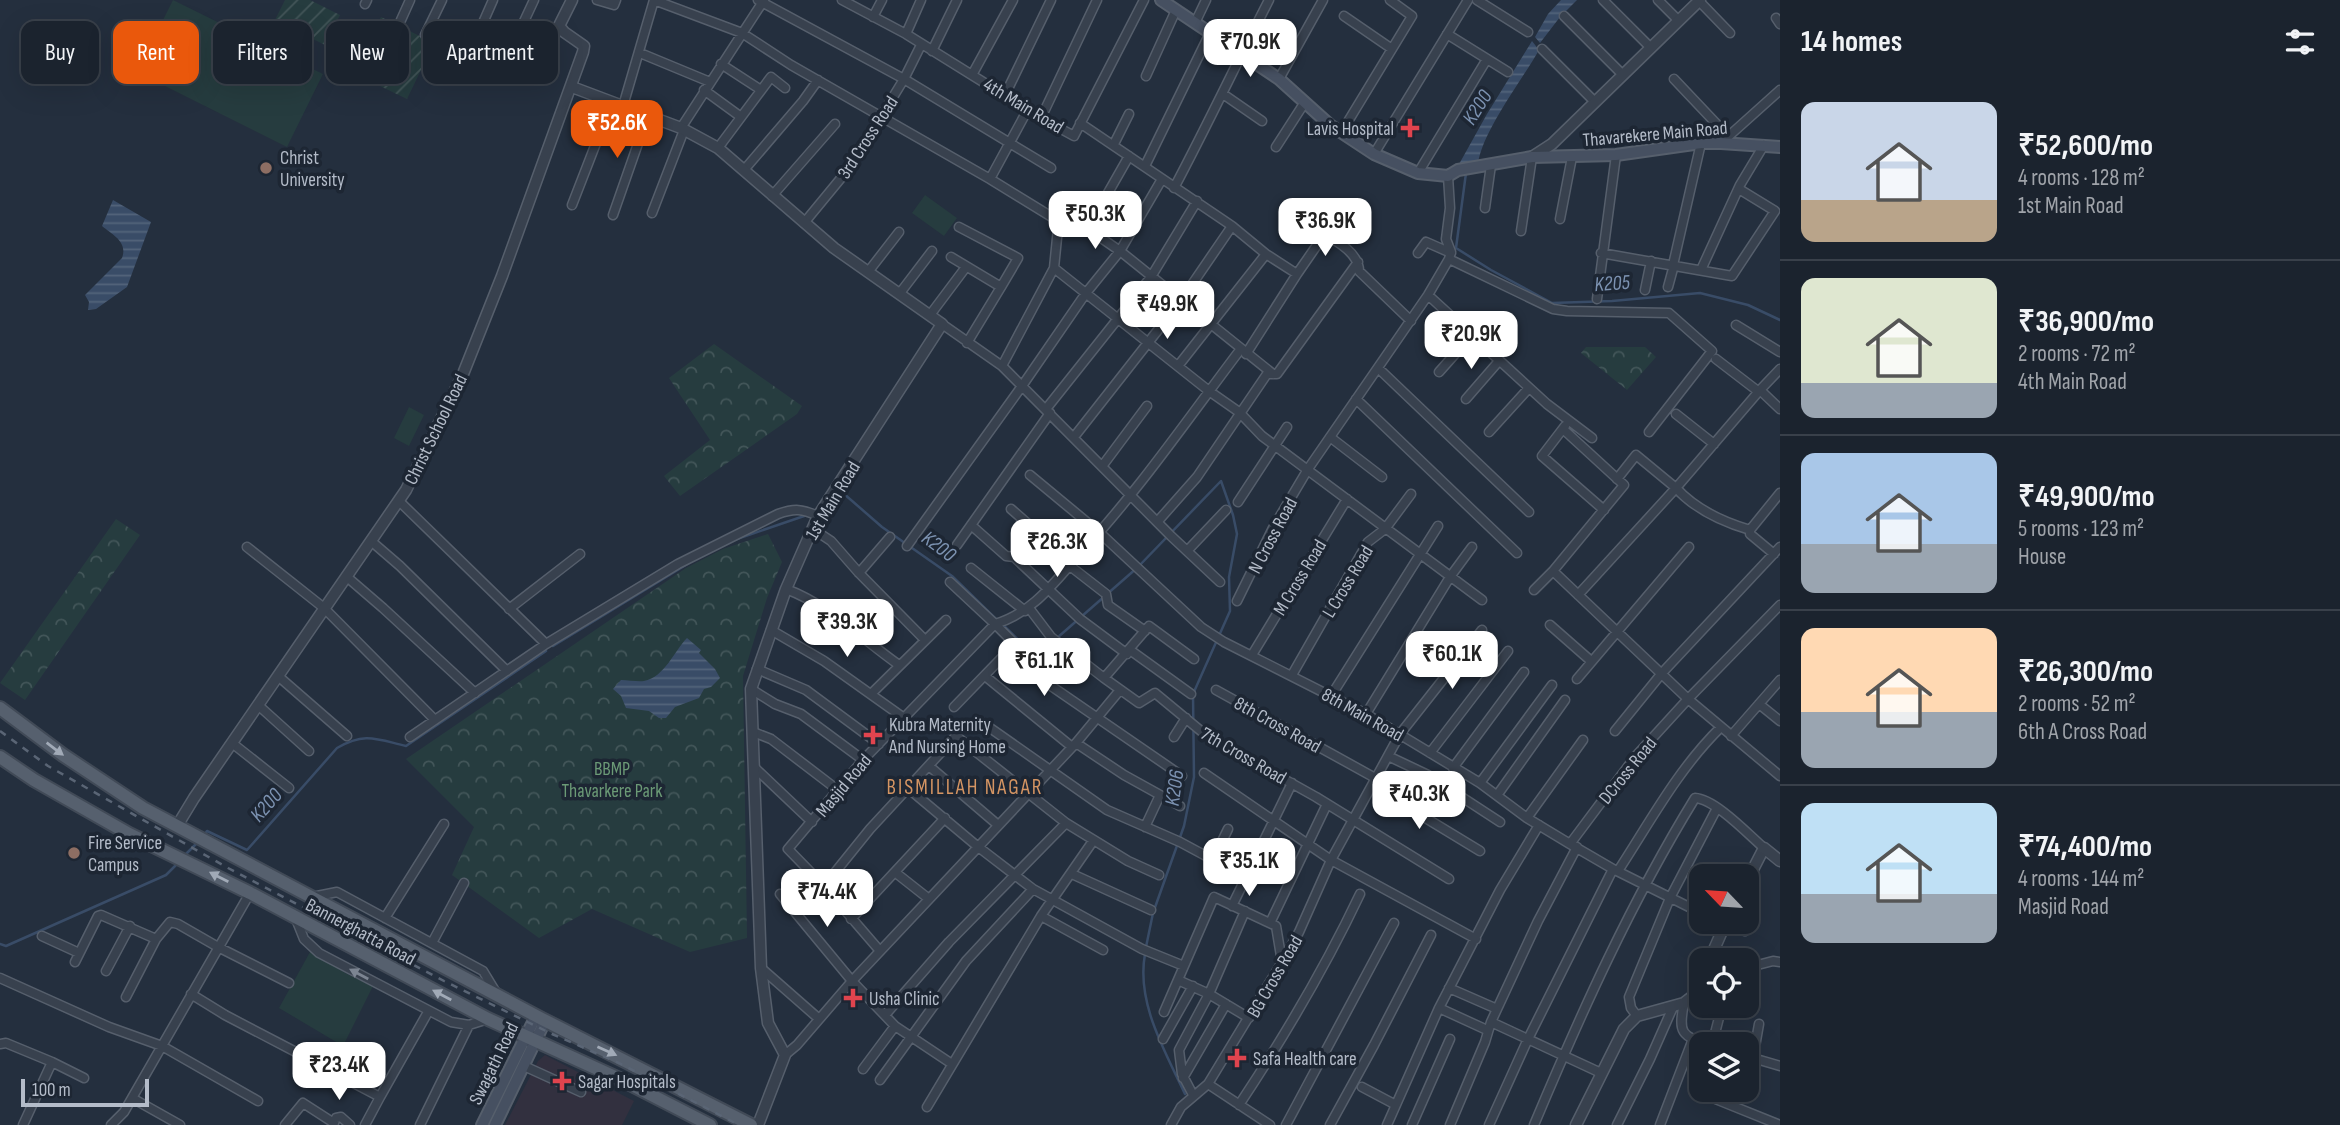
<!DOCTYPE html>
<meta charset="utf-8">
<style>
body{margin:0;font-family:"Sofia Sans Condensed",sans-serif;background:#242b36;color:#f1f3f6;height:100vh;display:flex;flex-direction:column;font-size:26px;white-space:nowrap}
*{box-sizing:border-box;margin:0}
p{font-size:23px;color:#a0a4aa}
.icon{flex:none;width:38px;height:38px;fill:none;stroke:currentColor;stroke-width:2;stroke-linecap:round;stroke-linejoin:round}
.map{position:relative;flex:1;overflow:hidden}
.details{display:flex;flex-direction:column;background:#1b232e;width:560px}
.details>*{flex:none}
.hud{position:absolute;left:21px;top:21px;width:665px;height:63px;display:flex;gap:14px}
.needle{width:46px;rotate:295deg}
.tools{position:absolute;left:1689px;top:864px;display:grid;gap:14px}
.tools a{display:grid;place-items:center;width:70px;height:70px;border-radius:14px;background:#1b232e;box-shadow:0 7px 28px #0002,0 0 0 2px #39404a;font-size:35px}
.scale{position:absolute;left:21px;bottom:18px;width:128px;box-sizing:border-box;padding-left:7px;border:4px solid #b4bcc9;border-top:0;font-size:19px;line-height:24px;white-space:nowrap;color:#b4bcc9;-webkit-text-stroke:5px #1d2633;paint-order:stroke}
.price{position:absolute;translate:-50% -60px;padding:0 16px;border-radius:14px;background:#fff;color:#222;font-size:23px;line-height:46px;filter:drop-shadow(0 2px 4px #0008)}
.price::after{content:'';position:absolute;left:50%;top:42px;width:21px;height:16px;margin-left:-10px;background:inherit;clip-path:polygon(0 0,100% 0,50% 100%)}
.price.on{background:#ea580c;color:#fff}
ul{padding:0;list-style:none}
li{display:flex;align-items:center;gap:21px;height:175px;padding:0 21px}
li+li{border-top:2px solid #39404a}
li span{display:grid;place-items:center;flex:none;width:196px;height:140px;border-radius:14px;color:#555}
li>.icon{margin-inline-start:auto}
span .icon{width:84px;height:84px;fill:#fffc;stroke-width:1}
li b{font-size:30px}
h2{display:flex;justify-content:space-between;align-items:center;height:84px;padding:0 21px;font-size:30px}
.pill{padding:0 24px;border-radius:14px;background:#1b232e;box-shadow:0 7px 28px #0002,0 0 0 2px #39404a;font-size:24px;line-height:63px}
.pill.on{background:#ea580c;color:#fff}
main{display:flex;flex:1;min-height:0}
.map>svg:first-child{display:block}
.medical{fill:#32303f}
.grass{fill:#263c3f}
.forest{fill:url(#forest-crowns)}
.garden{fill:url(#garden-furrows)}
.water{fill:url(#water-rules)}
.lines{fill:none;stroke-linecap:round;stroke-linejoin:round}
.stream{stroke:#394c67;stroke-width:2.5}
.minor-casing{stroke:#565f6c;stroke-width:11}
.tertiary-casing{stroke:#565f6c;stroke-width:13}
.secondary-casing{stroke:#565f6c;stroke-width:14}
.primary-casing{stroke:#414a57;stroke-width:16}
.minor{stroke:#38414e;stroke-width:8}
.tertiary{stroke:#38414e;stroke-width:10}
.secondary{stroke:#465061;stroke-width:10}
.primary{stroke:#56606e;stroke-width:12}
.rail{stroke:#5a6575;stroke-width:2.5;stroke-dasharray:7 7;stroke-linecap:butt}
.oneway{fill:#a1aab7}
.oneway2{fill:#7c8592}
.health-dot{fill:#e0444e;stroke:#1d2633;stroke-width:2.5}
.education-dot{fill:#8d6e63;stroke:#1d2633;stroke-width:2.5}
.labels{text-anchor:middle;stroke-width:7;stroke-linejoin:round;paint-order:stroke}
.street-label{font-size:19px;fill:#b4bcc9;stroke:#1d2633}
.poi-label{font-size:19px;fill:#b4bcc9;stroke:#1d2633;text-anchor:start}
.park-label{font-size:19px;fill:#6b9a76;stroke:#1d2633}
.water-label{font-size:21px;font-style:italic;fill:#7c92b1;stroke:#1d2633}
.neighbourhood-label{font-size:21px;letter-spacing:2px;fill:#d59563;stroke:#1d2633}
</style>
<main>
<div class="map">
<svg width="1780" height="1125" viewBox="0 0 1780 1125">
<defs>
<pattern id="forest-crowns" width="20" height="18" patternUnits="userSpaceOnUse" patternTransform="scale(1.75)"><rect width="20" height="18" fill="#263c3f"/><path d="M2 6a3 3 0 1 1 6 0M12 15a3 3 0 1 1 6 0" fill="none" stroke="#435659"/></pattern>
<pattern id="garden-furrows" width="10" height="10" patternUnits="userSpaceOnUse" patternTransform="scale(1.75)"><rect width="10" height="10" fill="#263c3f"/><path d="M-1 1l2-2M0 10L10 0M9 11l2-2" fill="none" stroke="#435659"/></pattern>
<pattern id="water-rules" width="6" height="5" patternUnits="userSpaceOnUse" patternTransform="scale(1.75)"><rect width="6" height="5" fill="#394c67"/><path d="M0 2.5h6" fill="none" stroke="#53647b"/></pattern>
</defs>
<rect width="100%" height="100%" fill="#242f3e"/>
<path class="medical" d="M545 1055 634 1101 622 1125H505L538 1061Z"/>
<path class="grass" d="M173 0 323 74 287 147 137 72Z
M925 195 957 218 944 236 912 213Z
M409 407 424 415 409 446 394 438Z
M310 952 347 974 373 986 343 1046 279 1008Z"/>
<path class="forest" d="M714 344 802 406 797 414 680 496 664 476 710 440 669 378Z
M1586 347H1645L1656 357 1627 390 1581 353Z
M116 519 140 535 25 700 0 683Z
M768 534 782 562 767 598 743 676 747 938 690 952 592 909 539 938 452 875 474 827 406 759 686 568 723 549Z"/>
<path class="garden" d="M285 0H310L340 15 325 45 275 20Z
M381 17 434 43 407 99 353 73Z"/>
<path class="water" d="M1561 0H1577L1560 17 1540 43 1535 37 1548 14Z
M1532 41 1539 50C1522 80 1482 132 1478 164L1458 166 1487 114Z
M113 200 151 222 127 287 96 309 88 310 89 302 85 295 122 258C128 242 113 235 102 226Z
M687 638 701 650 699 653 715 669 720 678 711 687 704 689 699 698 675 707 666 718H659L649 711 626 708 621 696 613 689 621 680C628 680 638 682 644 681 665 677 674 651 687 638Z"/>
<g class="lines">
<path class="stream" d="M1466 173 1456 248 1491 270 1552 303 1612 301 1700 293 1748 305 1780 320
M843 493 882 527 952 576 997 620
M734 540 807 515
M1002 624 1037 658 1052 643
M1057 638 1138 567 1221 481 1233 515 1237 534 1229 577 1230 611 1193 694 1194 777 1184 826 1153 913 1146 947
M553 646 694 560
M205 834 207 831 247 850 337 748C365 732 376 739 406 746L546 651
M183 857 198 842
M0 944 6 946 166 875 179 862
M1145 954C1136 1003 1165 1051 1185 1094"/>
<g class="minor-casing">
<path id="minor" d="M597 0 614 5 616 0
M654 0 742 33 791 65 990 179 1060 222
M758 0 904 79 1051 168
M842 0 906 34 1041 118 1074 136 1144 0
M1477 0 1528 32
M1603 0 1651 48
M1658 0 1679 21
M1699 1 1730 33
M365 4 367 0
M1344 16 1392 49
M1564 16 1623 75
M873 17 882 0
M1776 18 1780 24
M401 20 410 0
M1195 23 1206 0
M906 34 921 0
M1447 34 1508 72
M425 35 442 0
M1542 49 1595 102
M471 50 493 0
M932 51 957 0
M640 53 710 82
M507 58 534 0
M721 64 761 90
M538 69 559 26
M972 75 1013 0
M1146 76 1176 10
M1279 79 1323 0
M1674 79 1728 136
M704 90 741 117
M1223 94 1262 121
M1005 95 1051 0
M623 106 654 0
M1041 118 1097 0
M1080 123 1232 226 1266 254 1297 274
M681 128 764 0
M1341 133 1412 16 1390 0
M1721 143 1780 90
M1114 144 1129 114
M1276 147 1305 102
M718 148 771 77 785 88
M1374 154 1468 0
M1145 166 1210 33
M744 170 803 101 818 80
M1418 173 1487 59
M990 179 1028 109
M1174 188C1207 126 1237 62 1269 0
M772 196 835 124
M572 205 612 102
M1485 208 1491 165
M1059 209 1120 251 1273 374
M652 213 684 130
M613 215 648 115
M1560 219 1572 157
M804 223 851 166 904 79 921 45
M959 227 1018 258 1001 287
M1088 228 1129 156
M1521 231 1532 157
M1418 253 1426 242 1451 253
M1601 253 1732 276 1775 211 1739 189
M951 257 1001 287 967 343
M1449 259 1553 309 1567 311 1669 313 1712 351 1649 432
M1673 265 1701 143
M1054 268 1209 391 1239 412 1262 436 1482 600
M1701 270 1740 185 1764 145
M868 272 899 232
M1668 287 1674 265
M1645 290 1651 261
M900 293 932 251
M1428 295 1547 404 1592 438
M1597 299 1616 155
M930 315 966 267
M942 324 1002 366 1171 536 1220 582
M1736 325 1780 352
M1246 354 1297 274 1324 235C1338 241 1359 254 1359 271L1411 321
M1716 359 1759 392
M1002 366 1054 268 1059 218
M1178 366 1266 254
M1378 368 1529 512
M1780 369 1760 390 1780 409
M1439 372 1471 336
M1356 399 1517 553
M1466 399 1499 361
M1046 409 1151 277 1197 201
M1676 414 1714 444
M1565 426 1542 456 1604 510
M1489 432 1529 388
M1074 437 1180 302 1232 226
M1330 437 1382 477
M1103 465 1147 406
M1030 475 1100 533 1201 627 1224 642 1366 714 1480 783 1527 818 1570 844 1613 869 1701 913
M399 501 546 644
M1238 502 1287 427
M1011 509 1073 563
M1158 521 1197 477 1267 374H1277L1358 262
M971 525 1006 556 1014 557 1080 619 1127 654
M813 529 831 541 859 573 925 640
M1750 530C1723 522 1695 509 1676 488L1760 390
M371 541 400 566 507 671
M957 545 1050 413
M907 546 1022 386 1086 293 1120 251 1162 179
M247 547 324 608 435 720
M1187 551 1226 510
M1774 554 1750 534V530L1780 493
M1070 566 1106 594 1108 605 1145 631
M971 568 1025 611
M1553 571 1688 699 1780 776
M859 573 890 537
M347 577 383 608 475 693
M950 582 995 624C1032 613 1053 584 1077 557 1137 493 1187 420 1240 350
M786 589C829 605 862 639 899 665
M1534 590 1553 571 1624 485 1563 429
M1578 595 1676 488 1636 455 1617 479
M1237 601 1273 528 1308 469 1428 295 1449 259 1451 252 1446 239 1450 208 1448 176
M1029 608 1051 637 1104 678 1149 626 1194 659
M509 609 580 554
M1550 625 1591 661
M771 630 824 661 904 718
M1130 650 1191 694
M1006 655 1182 776
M1252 655 1347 499
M757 669 806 690 879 744
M1292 675 1368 542 1385 529 1411 494
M278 676 347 736
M985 676 1072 747
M1104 678 1139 703 1155 693 1207 736 1316 797 1449 879
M1577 679 1689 547
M751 689 775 704 801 714 863 760
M1216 690 1377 779
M871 694 946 620
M1331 696 1438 526
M1759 704 1780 721
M258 705 309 751
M1366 714 1450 577 1472 547
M983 723 1107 810 1180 842 1245 877
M1615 731 1662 673 1780 547
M753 732 771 739 839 791
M1731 736 1780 680
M410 737 546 644 678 564 778 514C795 508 802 509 818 516
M1174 737 1186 718
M232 743 289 788
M1076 743 1124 775 1180 806
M1430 753 1508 651
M1388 756 1428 775 1500 822
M929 766 998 825
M754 767 812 822
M1453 768 1524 672
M1204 773 1331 860 1476 939
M1480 783 1552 685
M1373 786 1480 851
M909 789 977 846 1033 889 1142 949 1184 966
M1498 794 1565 700
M1527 818 1583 740
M1145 827 1160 795
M1570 844 1635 757 1688 699 1780 605
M1213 860 1228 829
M1618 871C1650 822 1678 769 1721 727
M896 873 929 899
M1072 874 1151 910
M824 886 870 829 956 736 1066 823 1128 861 1159 875
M780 894 852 981 895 1026 952 1064
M312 897 337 892 483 971 497 994
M1232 906 1292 783
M1041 916 1103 950
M385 918 444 824
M296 919 304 939 319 953 451 1022 469 1025 488 1019
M851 919 945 818
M1721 922 1745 931
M1270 923 1327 804
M42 936 79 953
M432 943 464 883
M880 951 824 886 788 849 863 760 995 624 1015 644 954 707
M75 962 98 916 101 915 156 939
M761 968 818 1018
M1746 968 1773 961 1780 962
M106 971 130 926
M0 978 109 1027 162 1046 258 1101
M1178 980 1209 994 1249 1018
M1449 988 1497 1009
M191 994 225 1015 315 1062
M126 997 156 939 170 922 178 924 218 947 289 983
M1684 1003C1678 1033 1681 1036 1710 1045
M1439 1008 1487 1030
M1164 1012 1214 897 1276 926 1282 962
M885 1015 949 942 1066 823
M1637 1016 1631 1008 1629 997 1670 898 1717 808
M1491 1022 1601 1073
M1163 1039 1193 986
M0 1044 6 1043 52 1062 23 1125
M1712 1045 1722 1006
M785 1055 797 1045 852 981 1076 743 1120 690
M1746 1056 1780 1066
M1753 1058 1759 1024
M52 1062 84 1078
M524 1066 581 1092
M863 1069 895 1026
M340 1076 380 1097 428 1012
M1183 1078 1226 1004
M880 1080 966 961 1033 889
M1208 1084 1270 1125
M1362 1087 1396 1105
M1192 1093 1182 1074 1179 1050 1209 994 1245 911
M1703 1094 1780 1125
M132 1098 180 1125
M1239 1105C1284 1037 1325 968 1360 894
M927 1107 1041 916 1093 841
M111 1125 124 1112 132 1098 250 893
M285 1125 303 1103 334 1123
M333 1125 336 1118 341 1117 350 1125
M365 1125 380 1097
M420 1125 469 1025
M1171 1125 1181 1107 1208 1084 1282 962 1299 932 1331 860 1400 734 1482 630
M1286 1125 1394 923
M1330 1125 1374 1045 1431 935
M1387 1125 1439 1008 1500 890 1539 825
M1412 1125 1450 1039
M1450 1125 1485 1042 1491 1022 1538 921 1577 847
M1489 1125 1528 1039 1613 869
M1534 1125C1581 1013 1631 902 1695 798 1715 799 1748 834 1764 848
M1617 1125 1650 1059 1673 1007
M1660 1125 1693 1039"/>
</g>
<g class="tertiary-casing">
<path id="tertiary" d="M572 87 681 128 718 148 834 248 942 324 818 516 786 589 751 689 761 968 768 1023 785 1055 758 1125
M1532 157 1552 144 1700 0
M177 826 194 798 406 490 463 374 502 276 583 52 584 46 564 32 559 26 572 0
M1746 883 1764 848 1780 861
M1709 961 1726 922
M1576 1125 1624 1029 1637 1016 1684 1003 1693 996 1701 977"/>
</g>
<g class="secondary-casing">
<path id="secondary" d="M1161 0 1279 79 1330 125 1374 154 1418 173 1448 176 1458 170 1532 157 1616 155 1701 143H1721L1780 147
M482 1125 536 1016
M495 1125 545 1021"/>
</g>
<g class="primary-casing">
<path id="primary" d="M0 708 63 755 143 808 542 1019 751 1125
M0 757 34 780 129 834 250 893 488 1019 626 1082 710 1125"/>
</g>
<use href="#minor" class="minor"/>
<use href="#tertiary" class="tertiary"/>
<use href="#secondary" class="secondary"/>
<use href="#primary" class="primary"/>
<path class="rail" d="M0 731 48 766 228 868 444 981 552 1034 619 1063 739 1125"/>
</g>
<defs><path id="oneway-solid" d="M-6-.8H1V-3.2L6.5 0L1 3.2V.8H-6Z" transform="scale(1.75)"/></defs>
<g class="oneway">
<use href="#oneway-solid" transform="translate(55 749) rotate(37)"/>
<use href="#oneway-solid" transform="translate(219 877) rotate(-153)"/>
<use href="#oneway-solid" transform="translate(442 995) rotate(-152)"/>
<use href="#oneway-solid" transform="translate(607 1051) rotate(24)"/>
</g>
<use class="oneway2" href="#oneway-solid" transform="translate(359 974) rotate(-152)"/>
<g class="health-dot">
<path d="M1406.5 117.5h7v7h7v7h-7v7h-7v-7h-7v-7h7z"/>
<path d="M869.5 724.5h7v7h7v7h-7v7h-7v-7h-7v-7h7z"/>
<path d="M849.5 987.5h7v7h7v7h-7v7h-7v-7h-7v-7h7z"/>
<path d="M1233.5 1047.5h7v7h7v7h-7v7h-7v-7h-7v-7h7z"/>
<path d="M558.5 1070.5h7v7h7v7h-7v7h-7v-7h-7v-7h7z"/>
</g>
<g class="education-dot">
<circle cx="266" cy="168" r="7"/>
<circle cx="74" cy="853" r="7"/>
</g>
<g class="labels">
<g class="street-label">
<text transform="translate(1024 105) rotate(31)" y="7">4th Main Road</text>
<text transform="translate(1655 133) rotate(-5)" y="7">Thavarekere Main Road</text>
<text transform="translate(867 137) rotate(-57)" y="7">3rd Cross Road</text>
<text transform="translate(435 429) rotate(-64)" y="7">Christ School Road</text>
<text transform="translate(832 500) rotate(-59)" y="7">1st Main Road</text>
<text transform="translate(1272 535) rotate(-62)" y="7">N Cross Road</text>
<text transform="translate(1299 577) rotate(-59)" y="7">M Cross Road</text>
<text transform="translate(1347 581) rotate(-59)" y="7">L Cross Road</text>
<text transform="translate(1363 714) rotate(29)" y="7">8th Main Road</text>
<text transform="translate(1278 724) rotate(29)" y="7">8th Cross Road</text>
<text transform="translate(1244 755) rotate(30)" y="7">7th Cross Road</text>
<text transform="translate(1627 770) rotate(-51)" y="7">DCross Road</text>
<text transform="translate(843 785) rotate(-50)" y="7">Masjid Road</text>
<text transform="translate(361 931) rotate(28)" y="7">Bannerghatta Road</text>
<text transform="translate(1274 976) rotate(-60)" y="7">BG Cross Road</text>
<text transform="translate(493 1063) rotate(-64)" y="7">Swagath Road</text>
</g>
<g class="poi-label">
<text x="1394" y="135" text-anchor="end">Lavis Hospital</text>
<text x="280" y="164">Christ<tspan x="280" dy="22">University</tspan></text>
<text x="889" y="731">Kubra Maternity<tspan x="889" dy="22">And Nursing Home</tspan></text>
<text x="88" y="849">Fire Service<tspan x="88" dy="22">Campus</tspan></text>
<text x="869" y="1005">Usha Clinic</text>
<text x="1253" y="1065">Safa Health care</text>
<text x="578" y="1088">Sagar Hospitals</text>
</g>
<g class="park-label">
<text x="612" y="775">BBMP<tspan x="612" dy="22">Thavarkere Park</tspan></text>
</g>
<g class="water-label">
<text transform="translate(1477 107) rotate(-58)" y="7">K200</text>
<text transform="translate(1612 283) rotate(-4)" y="7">K205</text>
<text transform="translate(939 546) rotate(37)" y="7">K200</text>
<text transform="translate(1174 788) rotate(-82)" y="7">K206</text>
<text transform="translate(266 805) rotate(-49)" y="7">K200</text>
</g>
<g class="neighbourhood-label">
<text x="965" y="794">BISMILLAH NAGAR</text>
</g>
</g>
</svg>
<div class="tools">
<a><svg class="needle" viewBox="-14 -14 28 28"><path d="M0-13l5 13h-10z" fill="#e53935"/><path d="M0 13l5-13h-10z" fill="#a0a4aa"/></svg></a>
<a><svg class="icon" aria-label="locate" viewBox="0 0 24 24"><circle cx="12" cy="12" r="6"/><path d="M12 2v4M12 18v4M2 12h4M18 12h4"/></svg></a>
<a><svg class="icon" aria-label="layers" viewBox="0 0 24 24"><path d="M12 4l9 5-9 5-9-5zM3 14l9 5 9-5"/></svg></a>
</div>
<div class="scale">100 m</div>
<b class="price" style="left:1250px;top:79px">₹70.9K</b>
<b class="price on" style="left:617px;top:160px">₹52.6K</b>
<b class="price" style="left:1095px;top:251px">₹50.3K</b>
<b class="price" style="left:1325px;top:258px">₹36.9K</b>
<b class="price" style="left:1167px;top:341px">₹49.9K</b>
<b class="price" style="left:1471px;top:371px">₹20.9K</b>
<b class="price" style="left:1057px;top:579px">₹26.3K</b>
<b class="price" style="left:847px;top:659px">₹39.3K</b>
<b class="price" style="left:1452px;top:691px">₹60.1K</b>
<b class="price" style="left:1044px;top:698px">₹61.1K</b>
<b class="price" style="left:1419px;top:831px">₹40.3K</b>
<b class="price" style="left:1249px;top:898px">₹35.1K</b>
<b class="price" style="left:827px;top:929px">₹74.4K</b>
<b class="price" style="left:339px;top:1102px">₹23.4K</b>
<div class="hud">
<a class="pill">Buy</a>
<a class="pill on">Rent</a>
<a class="pill">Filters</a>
<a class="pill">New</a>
<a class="pill">Apartment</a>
</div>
</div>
<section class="details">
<h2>14 homes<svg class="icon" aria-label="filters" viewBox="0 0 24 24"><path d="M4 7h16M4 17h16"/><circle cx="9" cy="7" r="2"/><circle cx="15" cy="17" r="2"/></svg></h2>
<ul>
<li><span style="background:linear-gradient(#c9d6e8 70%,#b9a48a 0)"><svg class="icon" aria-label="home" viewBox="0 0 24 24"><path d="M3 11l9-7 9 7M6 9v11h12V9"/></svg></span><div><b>₹52,600/mo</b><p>4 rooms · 128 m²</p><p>1st Main Road</p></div></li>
<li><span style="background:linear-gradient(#dfe7d0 75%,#9aa5b1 0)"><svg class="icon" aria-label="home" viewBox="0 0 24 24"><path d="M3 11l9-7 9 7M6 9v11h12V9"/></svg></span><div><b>₹36,900/mo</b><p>2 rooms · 72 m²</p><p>4th Main Road</p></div></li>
<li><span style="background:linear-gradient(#a9c7e8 65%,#9aa5b1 0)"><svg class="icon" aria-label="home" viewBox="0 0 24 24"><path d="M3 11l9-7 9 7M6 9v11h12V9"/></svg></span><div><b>₹49,900/mo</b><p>5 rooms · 123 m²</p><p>House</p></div></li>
<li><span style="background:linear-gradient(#ffd9b3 60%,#9aa5b1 0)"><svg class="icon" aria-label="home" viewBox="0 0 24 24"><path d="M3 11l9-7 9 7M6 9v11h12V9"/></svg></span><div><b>₹26,300/mo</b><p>2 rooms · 52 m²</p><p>6th A Cross Road</p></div></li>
<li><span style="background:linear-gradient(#bfe0f5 65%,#9aa5b1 0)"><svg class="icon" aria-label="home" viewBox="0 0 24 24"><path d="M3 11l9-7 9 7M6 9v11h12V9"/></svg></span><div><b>₹74,400/mo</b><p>4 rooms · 144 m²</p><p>Masjid Road</p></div></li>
</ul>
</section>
</main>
